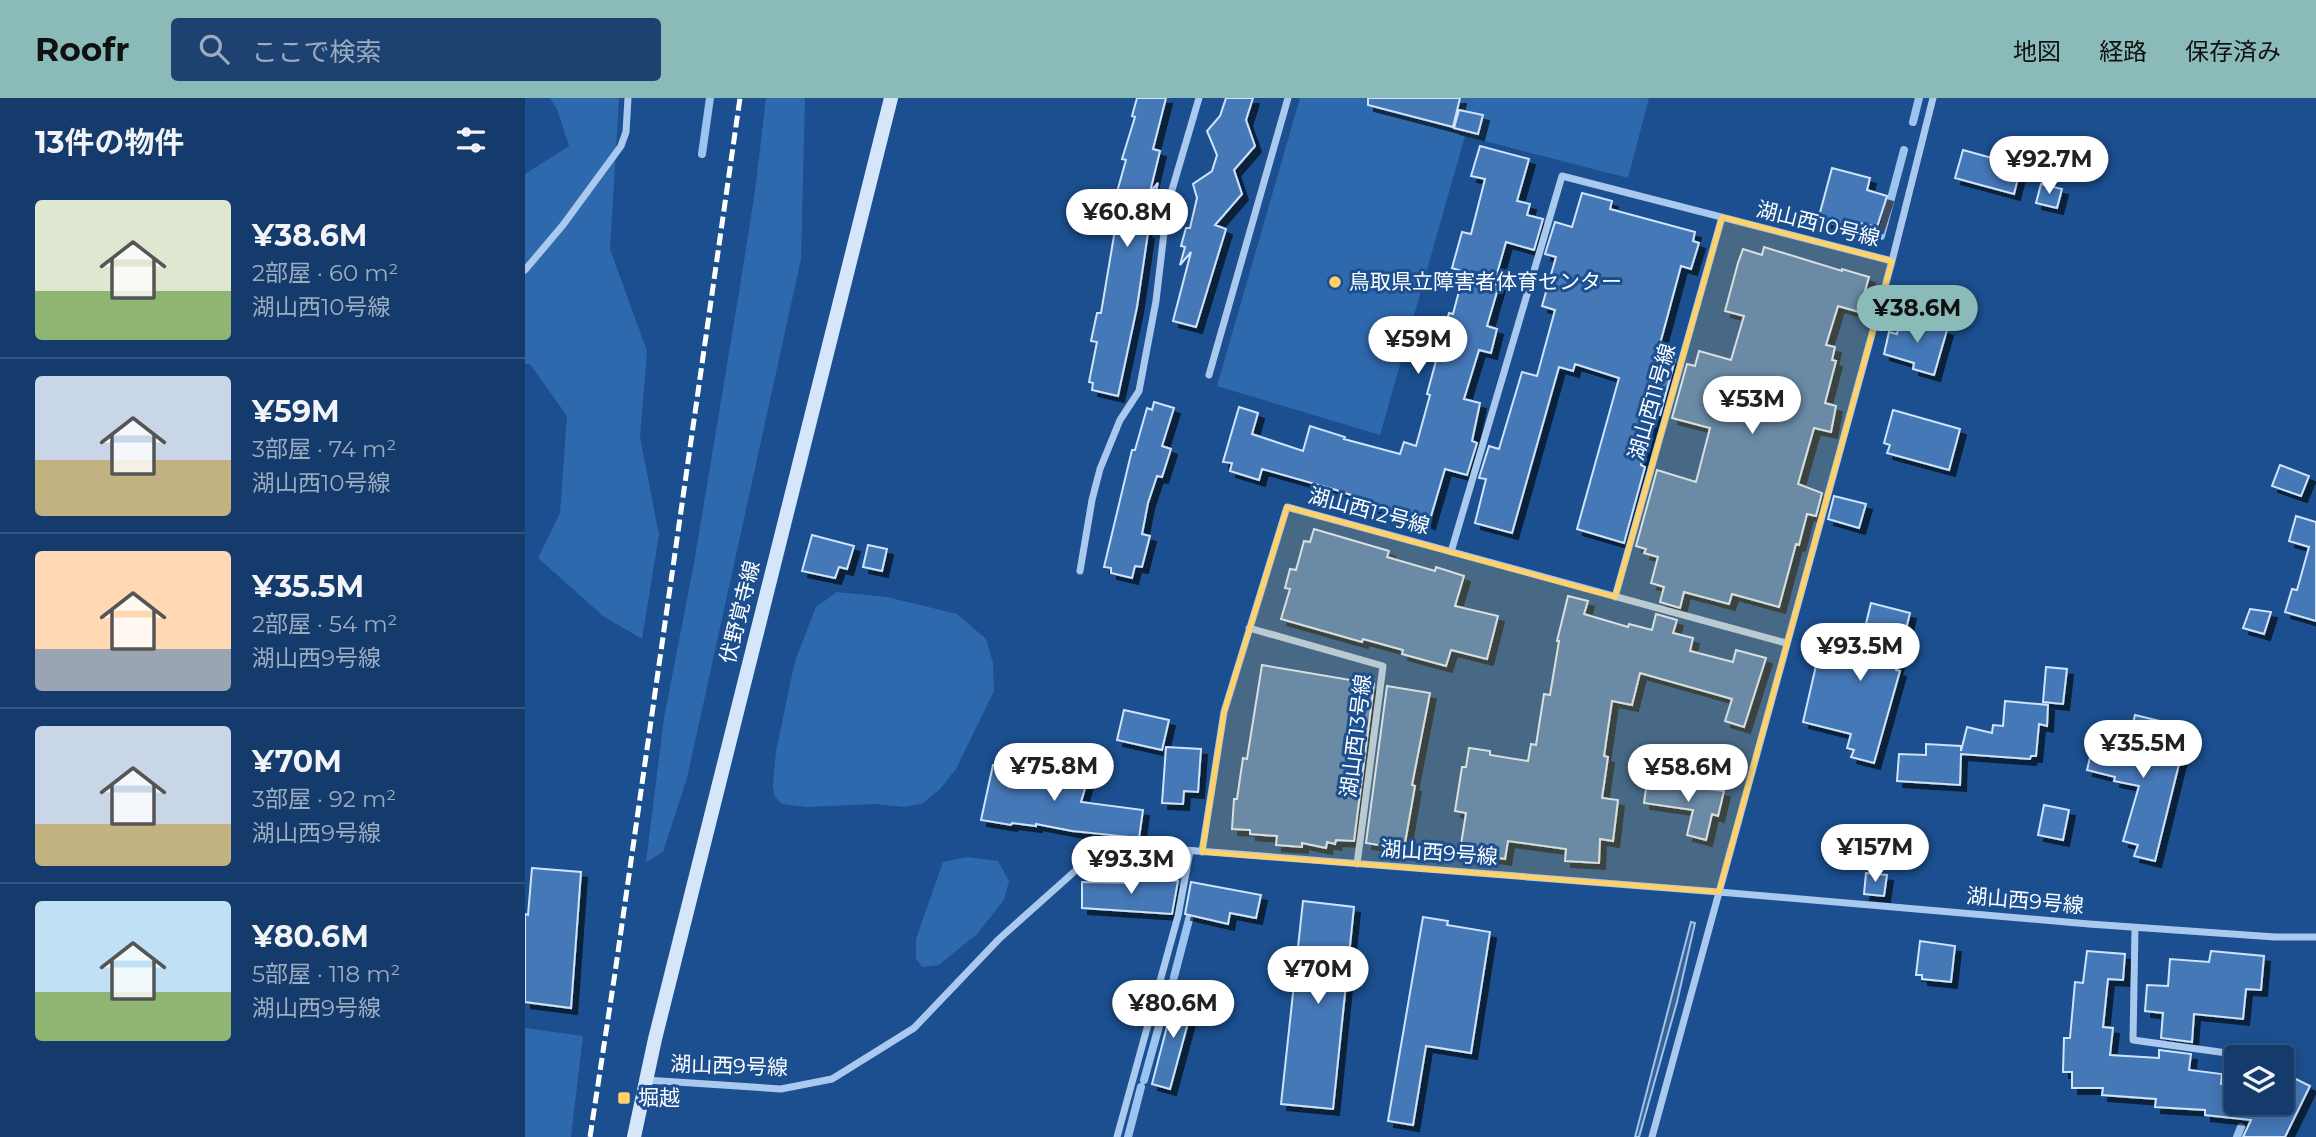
<!DOCTYPE html>
<html lang="ja">
<meta charset="utf-8">
<style>
body{margin:0;font-family:Montserrat,"Noto Sans JP",sans-serif;background:#1d4271;color:#f1f3f6;height:100vh;display:flex;flex-direction:column;font-size:26px;white-space:nowrap}
*{box-sizing:border-box;margin:0}
p{font-size:23px;color:#9dadc1}
.icon{flex:none;width:38px;height:38px;fill:none;stroke:currentColor;stroke-width:2;stroke-linecap:round;stroke-linejoin:round}
.map{position:relative;flex:1;overflow:hidden}
.sheet{display:flex;flex-direction:column;background:#143b6b;width:525px}
.sheet>*{flex:none}
.buttons{position:absolute;left:1699px;top:947px;display:grid;gap:14px}
.buttons a{display:grid;place-items:center;width:70px;height:70px;border-radius:7px;background:#143b6b;box-shadow:0 4px 18px #0003,0 0 0 2px #33557e;font-size:35px}
.price{position:absolute;translate:-50% -60px;padding:0 16px;border-radius:24px;background:#fff;color:#222;font-size:23px;line-height:46px;filter:drop-shadow(0 2px 4px #0008)}
.price::after{content:'';position:absolute;left:50%;top:42px;width:21px;height:16px;margin-left:-10px;background:inherit;clip-path:polygon(0 0,100% 0,50% 100%)}
.price.current{background:#8bbbb9;color:#111}
ul{padding:0;list-style:none}
li{display:flex;align-items:center;gap:21px;height:175px;padding:0 35px}
li+li{border-top:2px solid #33557e}
li span{display:grid;place-items:center;flex:none;width:196px;height:140px;border-radius:7px;color:#555}
li>.icon{margin-inline-start:auto}
span .icon{width:84px;height:84px;fill:#fffc;stroke-width:1}
li b{font-size:30px}
h2{display:flex;justify-content:space-between;align-items:center;height:84px;padding:0 35px;font-size:30px}
header{display:flex;align-items:center;gap:42px;box-sizing:border-box;height:98px;padding:0 35px;background:#8bbbb9;color:#111}
header strong{font-size:33px}
nav{display:flex;gap:38px;margin-inline-start:auto;font-size:24px}
.search{width:490px;height:63px;background:#1d4271;display:flex;align-items:center;gap:18px;box-sizing:border-box;padding:0 24px;border-radius:7px;color:#9dadc1;font-size:26px}
main{display:flex;flex:1;min-height:0}
.map>svg:first-child{display:block}
.green{fill:#2e69ad}
.water{fill:#3c6290;stroke:#9cc4f0;stroke-width:2}
.lines{fill:none;stroke-linecap:round;stroke-linejoin:round}
.stream{stroke:#9cc4f0;stroke-width:8}
.building{fill:#4478b7;stroke:#cfe3fa;stroke-width:2;filter:url(#shadow)}
.street{stroke:#a9c9ee;stroke-width:7}
.secondary{stroke:#d6e6fa;stroke-width:14}
.rail{stroke:#fff;stroke-width:5;stroke-dasharray:12 5;stroke-linecap:butt}
.marked{fill:#ffd166;fill-opacity:0.2;stroke:#ffd166;stroke-width:5;stroke-linejoin:round}
.poi-dot{fill:#ffd166;stroke:#1b4f8f;stroke-width:2.5}
.labels{text-anchor:middle;stroke-width:6;stroke-linejoin:round;paint-order:stroke}
.street-label{font-size:21px;fill:#fff;stroke:#1b4f8f}
.poi-label{font-size:21px;fill:#fff;stroke:#1b4f8f;text-anchor:start}
</style>
<header>
<strong>Roofr</strong>
<div class="search"><svg class="icon" aria-label="search" viewBox="0 0 24 24"><circle cx="10" cy="10" r="6"/><path d="M15 15l6 6"/></svg>ここで検索</div>
<nav><a>地図</a><a>経路</a><a>保存済み</a></nav>
</header>
<main>
<section class="sheet">
<h2>13件の物件<svg class="icon" aria-label="filters" viewBox="0 0 24 24"><path d="M4 7h16M4 17h16"/><circle cx="9" cy="7" r="2"/><circle cx="15" cy="17" r="2"/></svg></h2>
<ul>
<li><span style="background:linear-gradient(#dfe7d0 65%,#8fb573 0)"><svg class="icon" aria-label="home" viewBox="0 0 24 24"><path d="M3 11l9-7 9 7M6 9v11h12V9"/></svg></span><div><b>¥38.6M</b><p>2部屋 · 60 m²</p><p>湖山西10号線</p></div></li>
<li><span style="background:linear-gradient(#c9d6e8 60%,#c2b280 0)"><svg class="icon" aria-label="home" viewBox="0 0 24 24"><path d="M3 11l9-7 9 7M6 9v11h12V9"/></svg></span><div><b>¥59M</b><p>3部屋 · 74 m²</p><p>湖山西10号線</p></div></li>
<li><span style="background:linear-gradient(#ffd9b3 70%,#9aa5b1 0)"><svg class="icon" aria-label="home" viewBox="0 0 24 24"><path d="M3 11l9-7 9 7M6 9v11h12V9"/></svg></span><div><b>¥35.5M</b><p>2部屋 · 54 m²</p><p>湖山西9号線</p></div></li>
<li><span style="background:linear-gradient(#c9d6e8 70%,#c2b280 0)"><svg class="icon" aria-label="home" viewBox="0 0 24 24"><path d="M3 11l9-7 9 7M6 9v11h12V9"/></svg></span><div><b>¥70M</b><p>3部屋 · 92 m²</p><p>湖山西9号線</p></div></li>
<li><span style="background:linear-gradient(#bfe0f5 65%,#8fb573 0)"><svg class="icon" aria-label="home" viewBox="0 0 24 24"><path d="M3 11l9-7 9 7M6 9v11h12V9"/></svg></span><div><b>¥80.6M</b><p>5部屋 · 118 m²</p><p>湖山西9号線</p></div></li>
</ul>
</section>
<div class="map">
<svg width="1791" height="1039" viewBox="0 0 1791 1039">
<defs>
<filter id="shadow"><feDropShadow dx="6" dy="6" stdDeviation="0" flood-color="#0009"/></filter>
</defs>
<rect width="100%" height="100%" fill="#1b4f8f"/>
<path class="green" d="M25 0H94L85 151 122 253 115 339 134 437 117 541 78 518 13 460 35 415 42 318 5 266H0V76L44 48 32 11Z
M241 0H280L276 161 162 680 138 754 121 764 139 620 169 465 215 188 230 93Z
M775 0H1124L1103 80 940 38 855 337 692 288Z
M312 494 362 499 432 516 461 541 468 565 469 593 431 671 415 691 398 705 380 709 350 706 282 709 257 706 250 699 248 688 251 653 270 563 291 509Z
M442 759 473 763 484 783 479 802 452 836 414 867 397 869 391 860V841L418 764Z
M0 930 58 938 46 1039H0Z"/>
<path class="water" d="M1166 824 1170 825 1152 904 1114 1039H1110Z"/>
<g class="lines">
<path class="stream" d="M1388 24 1394 0
M177 56 185 0
M1356 138 1379 52
M649 879 667 810
M619 982 646 885
M603 1039 616 989
M1712 1039 1716 1029"/>
</g>
<path class="building" d="M612 0H641L628 51 635 53 625 94 633 85 620 134 623 135 612 209 593 298 567 292 568 285 564 284 572 244 566 243 572 215H576L595 102 590 101 601 62 597 61 610 19 607 18Z
M701 0H728L721 22 730 48 709 72 717 96 690 127 701 131 671 229 648 223 666 154 655 167 660 149 656 148 661 130H665L672 100 668 86 687 73 692 57 682 33 695 18Z
M843 0H935L928 29 843 7Z
M934 12 958 17 953 36 929 30Z
M955 48 1004 61 992 103 1005 106 1002 117 1018 121 1009 152 981 144 969 186 974 187 962 228 972 231 966 255 954 252 939 301 955 305 947 343 952 345 942 377 920 371 904 425 840 407 841 402 808 391 737 371 734 382 705 373 707 365 698 364 714 309 733 315 727 336 778 353 785 328 820 339 819 341 875 356 879 344 891 348 905 297 902 296 924 215 928 216 939 174 927 170 937 134 946 136 960 81 946 78Z
M1438 52 1496 68 1489 96 1430 80Z
M1307 70 1345 80 1342 92 1362 98 1352 129 1334 125 1333 131 1293 122Z
M1516 86 1537 91 1532 110 1511 105Z
M1057 95 1087 103 1085 111 1170 134 1168 143 1174 145 1166 171 1156 168 1142 220 1132 257 1150 262 1135 317 1131 316 1116 367 1120 369 1099 445 1052 431 1094 280 1050 266 1048 273 1034 269 987 435 950 425 961 381 954 380 964 348 974 351 997 274 1012 278 1030 212 1017 208 1031 159 1020 156 1030 124 1047 129Z
M1239 149 1317 173V171L1344 179 1334 214 1313 208 1301 247 1310 249 1307 262 1311 263 1300 305 1311 308 1306 334 1289 330 1273 386 1297 395 1291 418 1282 416 1274 447 1271 446 1254 509 1207 496 1204 506 1159 494 1155 510 1135 504 1139 489 1126 485 1133 459 1119 455 1121 451 1111 448 1132 372 1171 384 1185 330 1147 320 1162 266 1170 268 1174 253 1206 262 1219 218 1200 213 1213 165 1218 151 1237 157Z
M1376 219 1422 232 1409 277 1388 271 1389 265 1359 256 1364 234 1372 236Z
M629 304 649 310 637 348 646 351 637 379 632 378 623 405 617 436 625 438 617 469 610 468 607 480 586 475V470L579 469 607 352H610L622 310 627 312Z
M1368 312 1435 331 1424 372 1362 355 1365 347 1359 345Z
M1755 367 1784 378 1776 398 1747 388Z
M1309 398 1341 406 1334 430 1303 421Z
M1771 418 1791 424V523L1760 514 1767 491 1772 492 1784 449 1764 443Z
M789 431 864 453 862 459 910 473 911 469 939 478 930 508 973 518 962 561 926 552 921 568 877 556 878 552 838 541 837 544 756 521 765 491 760 490 765 471 771 472 779 443 785 444Z
M287 437 329 448 322 471 314 469 310 480 277 473Z
M343 447 362 451 357 473 338 469Z
M1043 498 1063 503 1059 516 1103 529 1104 526 1127 532 1131 516 1152 522 1148 535 1168 540 1165 553 1208 564 1211 552 1241 560 1219 629 1200 623 1207 601 1115 575 1107 607 1087 603 1079 658 1083 659 1077 700 1093 702 1088 743 1075 741 1074 765 1040 763 1041 751 983 743 980 761 935 753 941 715 930 713 937 669H941L944 650 965 653V657L1003 663 1006 646 1011 647 1019 596 1025 597 1034 543H1032Z
M1346 505 1385 515 1371 572 1375 573 1349 665 1326 659 1329 652 1322 650 1326 636 1278 624 1293 559 1312 564 1317 541 1336 546Z
M1725 511 1746 514 1739 536 1718 530Z
M737 567 849 586 829 743 811 742 810 746 802 744 801 750 777 745V749L751 747 752 738 725 736V732L707 731 709 701H712L718 660 722 661Z
M1521 569 1542 571 1538 606 1518 604Z
M862 588 905 595 887 687 890 688 879 751 841 745Z
M1480 603 1523 607 1522 628 1514 626 1511 658H1506L1505 661 1436 656 1435 687 1372 683 1374 656 1401 657V646L1436 648V653L1442 629 1467 635 1468 627 1478 628Z
M599 612 644 622 637 652 592 642Z
M1610 617 1647 626 1642 648 1658 650 1630 763 1609 758 1613 747 1598 743 1614 688 1589 683 1590 679 1562 672 1568 647 1601 653Z
M641 649 676 651 673 694 659 693 658 706 637 705Z
M522 666 564 677 556 704 618 712 614 740 547 733 511 726V728L487 725 486 727 456 722 468 667 519 677Z
M1122 683 1199 693 1193 718 1187 716 1181 742 1162 737 1168 712 1119 705Z
M1519 707 1544 712 1538 742 1513 737Z
M7 770 56 774 46 910 0 904V816L3 817Z
M1341 775 1362 777 1359 798 1339 796Z
M612 781 653 783 647 816 557 810V784L612 785Z
M666 784 736 797 731 820 705 815 703 826 660 816Z
M778 803 829 809 808 1011 756 1006Z
M898 819 923 823 922 827 965 834 946 955 901 948 888 1027 863 1023Z
M1395 843 1430 848 1426 884 1397 881V877H1391Z
M1562 853 1600 856 1598 882 1583 881 1578 929 1588 930 1585 957 1634 960V952L1666 956 1664 972 1697 976 1696 986 1712 988V1004H1757V974L1785 988 1760 1039H1718L1726 1022 1680 1017V1012L1630 1009 1631 1001 1577 997 1578 990H1547V974H1538L1539 940H1545L1550 884 1558 885Z
M1686 853 1739 858 1736 892 1721 891 1718 921 1669 916 1667 944 1636 940 1638 915 1620 913 1622 887 1643 888 1645 861 1684 864Z
M651 894 670 899 645 991 627 986Z"/>
<g class="lines">
<path class="street" d="M1367 163 1408 0
M0 172 38 127 96 48 101 34 103 0
M684 277 763 0
M926 454 1037 78 1367 163 1127 1039
M555 473 567 402 575 371 595 322 614 293 631 203 642 109 674 0
M1090 499 1197 119
M724 530 858 568 832 766
M677 754 699 614 762 409 1261 545
M1610 830 1608 942 1731 959
M121 982 256 991 307 981 389 930 474 841 568 757 596 747 1194 794 1564 826 1750 839H1791
M592 1039 653 818 665 753"/>
<path class="secondary" d="M109 1039 130 941 366 0"/>
<path class="rail" d="M65 1039 90 875 215 0"/>
</g>
<path class="marked" d="M1197 119 1367 163 1194 794 677 754 699 614 762 409 1090 499Z"/>
<g class="poi-dot">
<circle cx="810" cy="184" r="7"/>
<rect x="92" y="993" width="14" height="14" rx="3.5"/>
</g>
<g class="labels">
<g class="street-label">
<text transform="translate(1293 126) rotate(14)" y="7">湖山西10号線</text>
<text transform="translate(1127 304) rotate(-74)" y="7">湖山西11号線</text>
<text transform="translate(844 413) rotate(15)" y="7">湖山西12号線</text>
<text transform="translate(215 514) rotate(-76)" y="7">伏野覚寺線</text>
<text transform="translate(831 638) rotate(-83)" y="7">湖山西13号線</text>
<text transform="translate(914 755) rotate(4)" y="7">湖山西9号線</text>
<text transform="translate(1500 803) rotate(5)" y="7">湖山西9号線</text>
<text transform="translate(204 968) rotate(2)" y="7">湖山西9号線</text>
</g>
<g class="poi-label">
<text x="824" y="191">鳥取県立障害者体育センター</text>
<text x="113" y="1007">堀越</text>
</g>
</g>
</svg>
<div class="buttons">
<a><svg class="icon" aria-label="layers" viewBox="0 0 24 24"><path d="M12 4l9 5-9 5-9-5zM3 14l9 5 9-5"/></svg></a>
</div>
<b class="price" style="left:1524px;top:98px">¥92.7M</b>
<b class="price" style="left:602px;top:151px">¥60.8M</b>
<b class="price current" style="left:1392px;top:247px">¥38.6M</b>
<b class="price" style="left:893px;top:278px">¥59M</b>
<b class="price" style="left:1227px;top:338px">¥53M</b>
<b class="price" style="left:1335px;top:585px">¥93.5M</b>
<b class="price" style="left:1618px;top:682px">¥35.5M</b>
<b class="price" style="left:529px;top:705px">¥75.8M</b>
<b class="price" style="left:1163px;top:706px">¥58.6M</b>
<b class="price" style="left:1350px;top:786px">¥157M</b>
<b class="price" style="left:606px;top:798px">¥93.3M</b>
<b class="price" style="left:793px;top:908px">¥70M</b>
<b class="price" style="left:648px;top:942px">¥80.6M</b>
</div>
</main>
